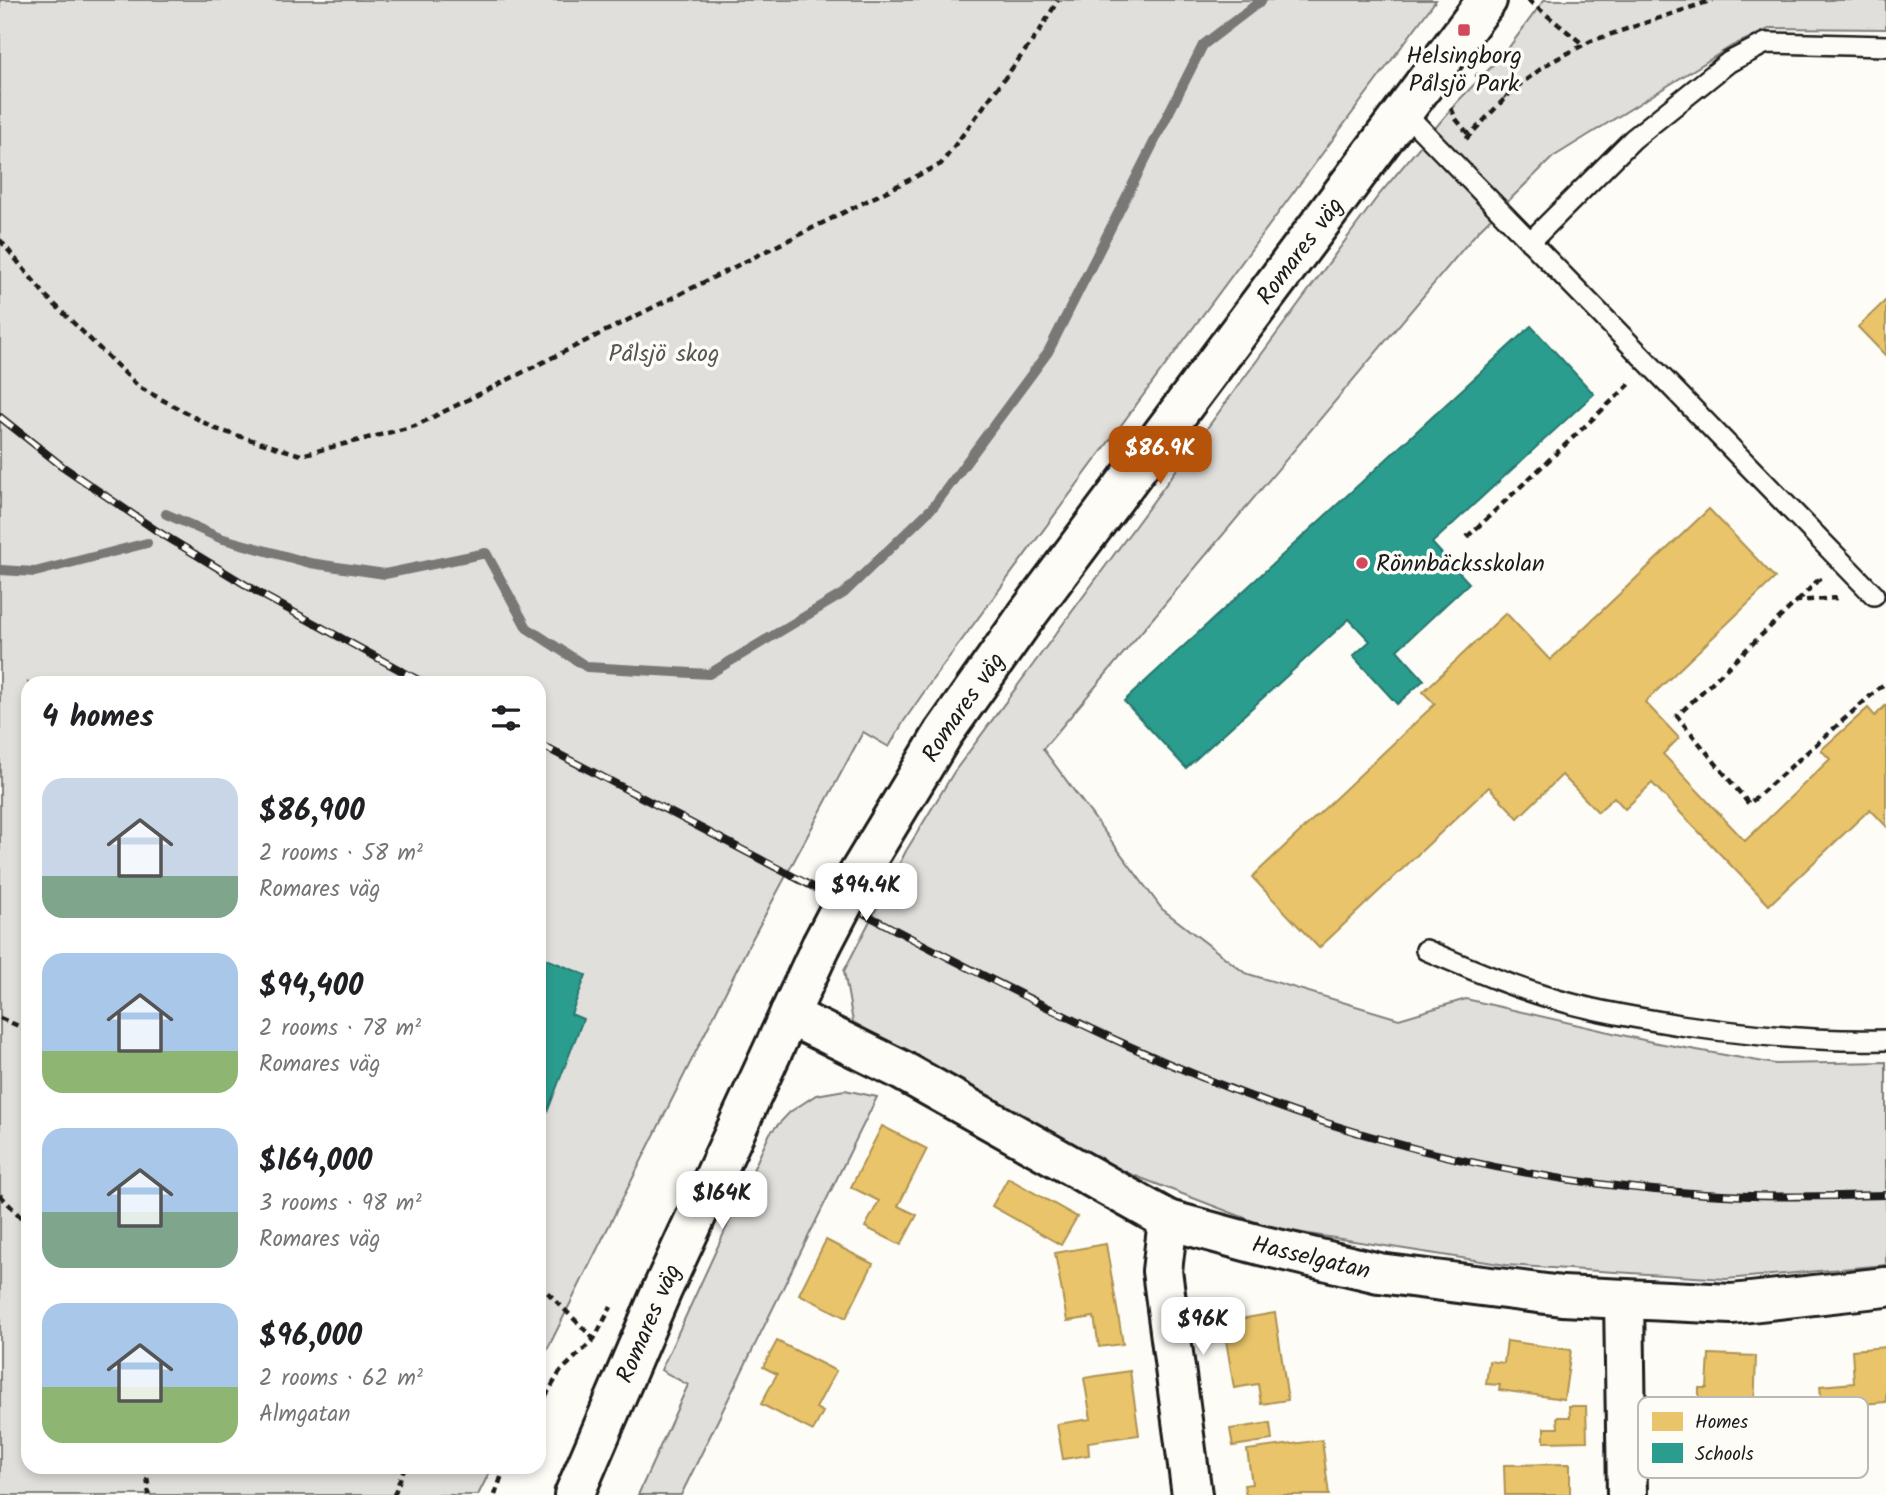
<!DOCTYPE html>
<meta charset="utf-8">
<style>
body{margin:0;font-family:Kalam,sans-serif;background:#f6f6f6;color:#202124;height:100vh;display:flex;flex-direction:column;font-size:26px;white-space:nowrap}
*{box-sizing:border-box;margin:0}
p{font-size:23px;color:#757577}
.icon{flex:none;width:38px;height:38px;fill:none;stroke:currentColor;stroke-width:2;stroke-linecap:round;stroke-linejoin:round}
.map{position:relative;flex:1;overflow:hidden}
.panel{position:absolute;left:21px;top:676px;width:525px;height:798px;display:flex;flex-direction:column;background:#fff;border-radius:21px;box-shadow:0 4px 10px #0003}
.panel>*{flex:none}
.price{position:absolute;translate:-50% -60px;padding:0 16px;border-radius:14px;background:#fff;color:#222;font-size:23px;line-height:46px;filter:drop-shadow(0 2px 4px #0008)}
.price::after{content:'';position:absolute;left:50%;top:42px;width:21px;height:16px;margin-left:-10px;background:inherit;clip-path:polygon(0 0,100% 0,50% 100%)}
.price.current{background:#b45309;color:#fff}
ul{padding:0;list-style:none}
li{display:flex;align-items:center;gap:21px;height:175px;padding:0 21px}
li span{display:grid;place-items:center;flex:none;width:196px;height:140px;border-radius:21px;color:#555}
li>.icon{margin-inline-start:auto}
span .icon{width:84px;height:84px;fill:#fffc;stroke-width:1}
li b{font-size:30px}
h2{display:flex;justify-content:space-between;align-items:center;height:84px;padding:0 21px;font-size:30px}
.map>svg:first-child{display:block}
.green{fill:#e0dfdb;stroke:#7e7e7c;stroke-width:2}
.homes{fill:#e9c46a;stroke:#ac9253;stroke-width:2}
.schools{fill:#2a9d8f;stroke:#26766c;stroke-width:2}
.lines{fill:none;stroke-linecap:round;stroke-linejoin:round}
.stream{stroke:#797876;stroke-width:10}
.lane-casing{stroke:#1c1c1c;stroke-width:24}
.street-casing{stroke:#1c1c1c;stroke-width:44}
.secondary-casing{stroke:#1c1c1c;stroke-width:44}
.path{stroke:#1c1c1c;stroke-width:4.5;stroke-dasharray:7 5;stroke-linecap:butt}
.lane{stroke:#fdfcf7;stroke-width:19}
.street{stroke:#fdfcf7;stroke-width:38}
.secondary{stroke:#fdfcf7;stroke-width:38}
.rail-casing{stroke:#1c1c1c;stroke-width:8}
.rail{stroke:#fdfcf7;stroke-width:5;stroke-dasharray:16;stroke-linecap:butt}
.secondary-bridge-casing{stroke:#1c1c1c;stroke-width:44;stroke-linecap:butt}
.secondary-bridge{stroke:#fdfcf7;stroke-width:38}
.poi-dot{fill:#d1495b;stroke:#fdfcf7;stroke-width:2.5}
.labels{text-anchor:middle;stroke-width:7;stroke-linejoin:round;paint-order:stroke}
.poi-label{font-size:24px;fill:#1c1c1c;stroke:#fdfcf7}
.street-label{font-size:24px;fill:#1c1c1c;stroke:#fdfcf7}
.park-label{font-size:24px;fill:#575655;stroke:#fdfcf7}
.key{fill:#fdfcf7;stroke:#bab9b5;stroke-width:2}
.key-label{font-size:19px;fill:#1c1c1c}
</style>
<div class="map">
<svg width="1886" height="1495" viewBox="0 0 1886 1495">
<rect width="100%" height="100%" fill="#fdfcf7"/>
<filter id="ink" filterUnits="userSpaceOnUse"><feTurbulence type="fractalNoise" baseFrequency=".0143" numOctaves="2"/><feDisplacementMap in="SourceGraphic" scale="14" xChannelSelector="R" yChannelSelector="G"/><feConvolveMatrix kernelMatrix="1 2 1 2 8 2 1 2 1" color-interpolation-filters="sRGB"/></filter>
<g filter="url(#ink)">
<path class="green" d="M0 0H1436L933 679 904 721 889 747 863 732 750 943 539 1366V682H28V1466L492 1467 478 1495H0Z
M1544 0H1886V29L1771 28 1732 46 1553 157 1478 231 1043 749 1162 909 1245 973 1399 1019 1466 999 1652 1042 1775 1064 1886 1062V1265L1726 1279 1506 1265 1271 1228 1120 1170 853 1022 844 971 906 851 954 772 1378 196 1458 101 1504 54Z
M845 1090 877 1097 681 1495H638L688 1385 661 1370 770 1133 790 1112 816 1095Z"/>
<path class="homes" d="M1886 300V356L1858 327Z
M1709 509 1775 578 1645 702 1679 738 1663 754 1745 841 1830 759 1821 750 1868 708 1875 716 1886 705V826L1870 809 1769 905 1652 783 1625 809 1614 797 1598 812 1562 775 1518 818 1489 787 1319 948 1252 877 1435 704 1423 692 1506 613 1550 660Z
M882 1126 927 1149 898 1206 917 1215 901 1245 865 1227 879 1201 851 1187Z
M1008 1178 1077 1217 1061 1245 992 1206Z
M826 1240 873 1264 846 1318 799 1294Z
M1106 1244 1123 1344 1099 1347 1094 1317 1067 1321 1055 1253Z
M1275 1313 1288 1400 1261 1404 1258 1384 1234 1388 1223 1322Z
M777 1341 836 1371 816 1408 823 1412 813 1431 761 1404 777 1374 763 1367Z
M1507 1341 1571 1350 1564 1399 1499 1390 1500 1385 1486 1384 1489 1361 1504 1363Z
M1886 1347V1402L1822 1407 1820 1386 1854 1383 1852 1350Z
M1709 1354 1756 1356 1754 1412H1762V1442L1687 1439 1688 1411H1699V1388H1707Z
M1130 1371 1139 1435 1088 1442 1089 1455 1063 1459 1057 1424 1091 1419 1084 1378Z
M1569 1406H1586L1587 1441 1544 1442V1428H1558L1557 1417H1570Z
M1270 1423 1272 1440 1233 1446 1230 1429Z
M1322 1440 1329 1495H1246L1244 1485 1252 1484 1247 1450Z
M1570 1464V1495H1505L1504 1465Z"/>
<path class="schools" d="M1531 326 1594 394 1432 543 1469 583 1397 650 1424 680 1397 704 1353 656 1370 641 1349 619 1186 768 1124 701Z
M539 956 586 975 571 1014 583 1019 546 1115 539 1112Z"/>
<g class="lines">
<path class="stream" d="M166 514 220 538 310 563 385 574 486 553 527 628 587 667 709 674 844 593 934 506 1048 352 1203 45 1262 0
M0 570 35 572 147 543"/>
<g class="lane-casing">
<path id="lane" d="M1403 111 1874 595
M1530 242 1633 139 1729 62 1766 43 1886 46
M1426 950C1475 971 1524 992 1576 1005 1610 1014 1645 1019 1680 1025 1748 1035 1816 1042 1886 1040"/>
</g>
<g class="street-casing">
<g id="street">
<path id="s1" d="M789 1015 899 1069 1168 1220 1260 1245 1379 1273 1562 1296 1732 1304 1886 1287"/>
<path d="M1168 1220 1162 1271 1192 1495"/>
<path d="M1624 1299 1627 1495"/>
</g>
</g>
<g class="secondary-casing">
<g id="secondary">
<path id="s2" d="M859 873 943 734 1027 615 1487 0"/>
<path id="s3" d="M574 1495 662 1290 821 946"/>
</g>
</g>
<path class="path" d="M1528 0 1584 45
M1476 74 1506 97
M1451 108 1456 119 1469 135
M1466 139 1515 88 1549 63 1591 41 1713 0
M0 240 46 296 139 387 216 429 301 455 415 426 941 164 1039 32 1058 0
M1467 537 1632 382
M1837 598 1797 601 1677 716 1749 804 1886 682
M1798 601 1819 579 1817 577
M0 1018 28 1030
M0 1195 28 1225
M539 1284 594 1339
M539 1407 560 1372 594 1339 611 1307
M146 1466 149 1495
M394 1495 405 1466
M495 1495 505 1466"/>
<use href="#lane" class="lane"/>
<use href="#street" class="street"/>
<use href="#secondary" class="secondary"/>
<g class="rail-casing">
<path id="rail" d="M0 417 62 466 157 531 264 596 422 682
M539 744C655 804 770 864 886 925 1046 1009 1208 1092 1384 1140 1488 1170 1597 1187 1705 1194 1765 1198 1826 1196 1886 1195"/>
</g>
<use href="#rail" class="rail"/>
<g class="secondary-bridge-casing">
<path id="secondary-bridge" d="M821 946 859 873"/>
</g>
<use href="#secondary-bridge" class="secondary-bridge"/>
</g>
</g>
<g class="poi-dot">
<rect x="1457" y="23" width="14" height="14" rx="3.5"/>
<circle cx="1362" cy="563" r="7"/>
</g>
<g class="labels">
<g class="poi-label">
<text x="1464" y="63">Helsingborg<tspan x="1464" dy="28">Pålsjö Park</tspan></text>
<text x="1376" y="571" text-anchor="start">Rönnbäcksskolan</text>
</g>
<g class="street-label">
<text dy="8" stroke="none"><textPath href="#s2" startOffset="763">Romares väg</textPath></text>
<text dy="8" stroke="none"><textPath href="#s2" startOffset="196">Romares väg</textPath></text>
<text dy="8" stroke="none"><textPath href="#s1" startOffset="579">Hasselgatan</textPath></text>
<text dy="8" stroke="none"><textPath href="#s3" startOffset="187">Romares väg</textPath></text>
</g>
<g class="park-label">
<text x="664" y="361">Pålsjö skog</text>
</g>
</g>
<rect x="1638" y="1397" width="230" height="81" rx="10" class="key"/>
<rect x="1652" y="1412" width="31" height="19" fill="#e9c46a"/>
<rect x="1652" y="1443" width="31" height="20" fill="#2a9d8f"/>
<g class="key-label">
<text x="1695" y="1428">Homes</text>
<text x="1695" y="1460">Schools</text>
</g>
</svg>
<b class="price current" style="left:1160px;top:486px">$86.9K</b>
<b class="price" style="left:866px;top:923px">$94.4K</b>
<b class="price" style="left:722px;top:1231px">$164K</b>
<b class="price" style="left:1203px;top:1357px">$96K</b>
<section class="panel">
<h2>4 homes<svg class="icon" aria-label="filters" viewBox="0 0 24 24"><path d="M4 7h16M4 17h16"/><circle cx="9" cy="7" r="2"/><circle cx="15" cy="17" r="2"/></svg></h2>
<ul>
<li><span style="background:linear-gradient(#c9d6e8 70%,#7fa58c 0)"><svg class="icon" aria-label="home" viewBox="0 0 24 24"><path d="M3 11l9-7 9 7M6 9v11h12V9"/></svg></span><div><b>$86,900</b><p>2 rooms · 58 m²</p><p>Romares väg</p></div></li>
<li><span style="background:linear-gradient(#a9c7e8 70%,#8fb573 0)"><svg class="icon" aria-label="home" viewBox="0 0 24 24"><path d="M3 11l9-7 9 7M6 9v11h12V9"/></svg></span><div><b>$94,400</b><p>2 rooms · 78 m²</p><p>Romares väg</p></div></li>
<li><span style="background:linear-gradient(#a9c7e8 60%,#7fa58c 0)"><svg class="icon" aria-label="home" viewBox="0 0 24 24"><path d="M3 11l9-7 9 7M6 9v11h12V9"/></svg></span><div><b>$164,000</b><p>3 rooms · 98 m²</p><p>Romares väg</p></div></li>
<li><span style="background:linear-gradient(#a9c7e8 60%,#8fb573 0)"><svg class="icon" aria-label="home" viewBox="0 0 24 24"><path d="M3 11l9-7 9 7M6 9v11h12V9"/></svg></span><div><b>$96,000</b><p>2 rooms · 62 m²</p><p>Almgatan</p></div></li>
</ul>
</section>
</div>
